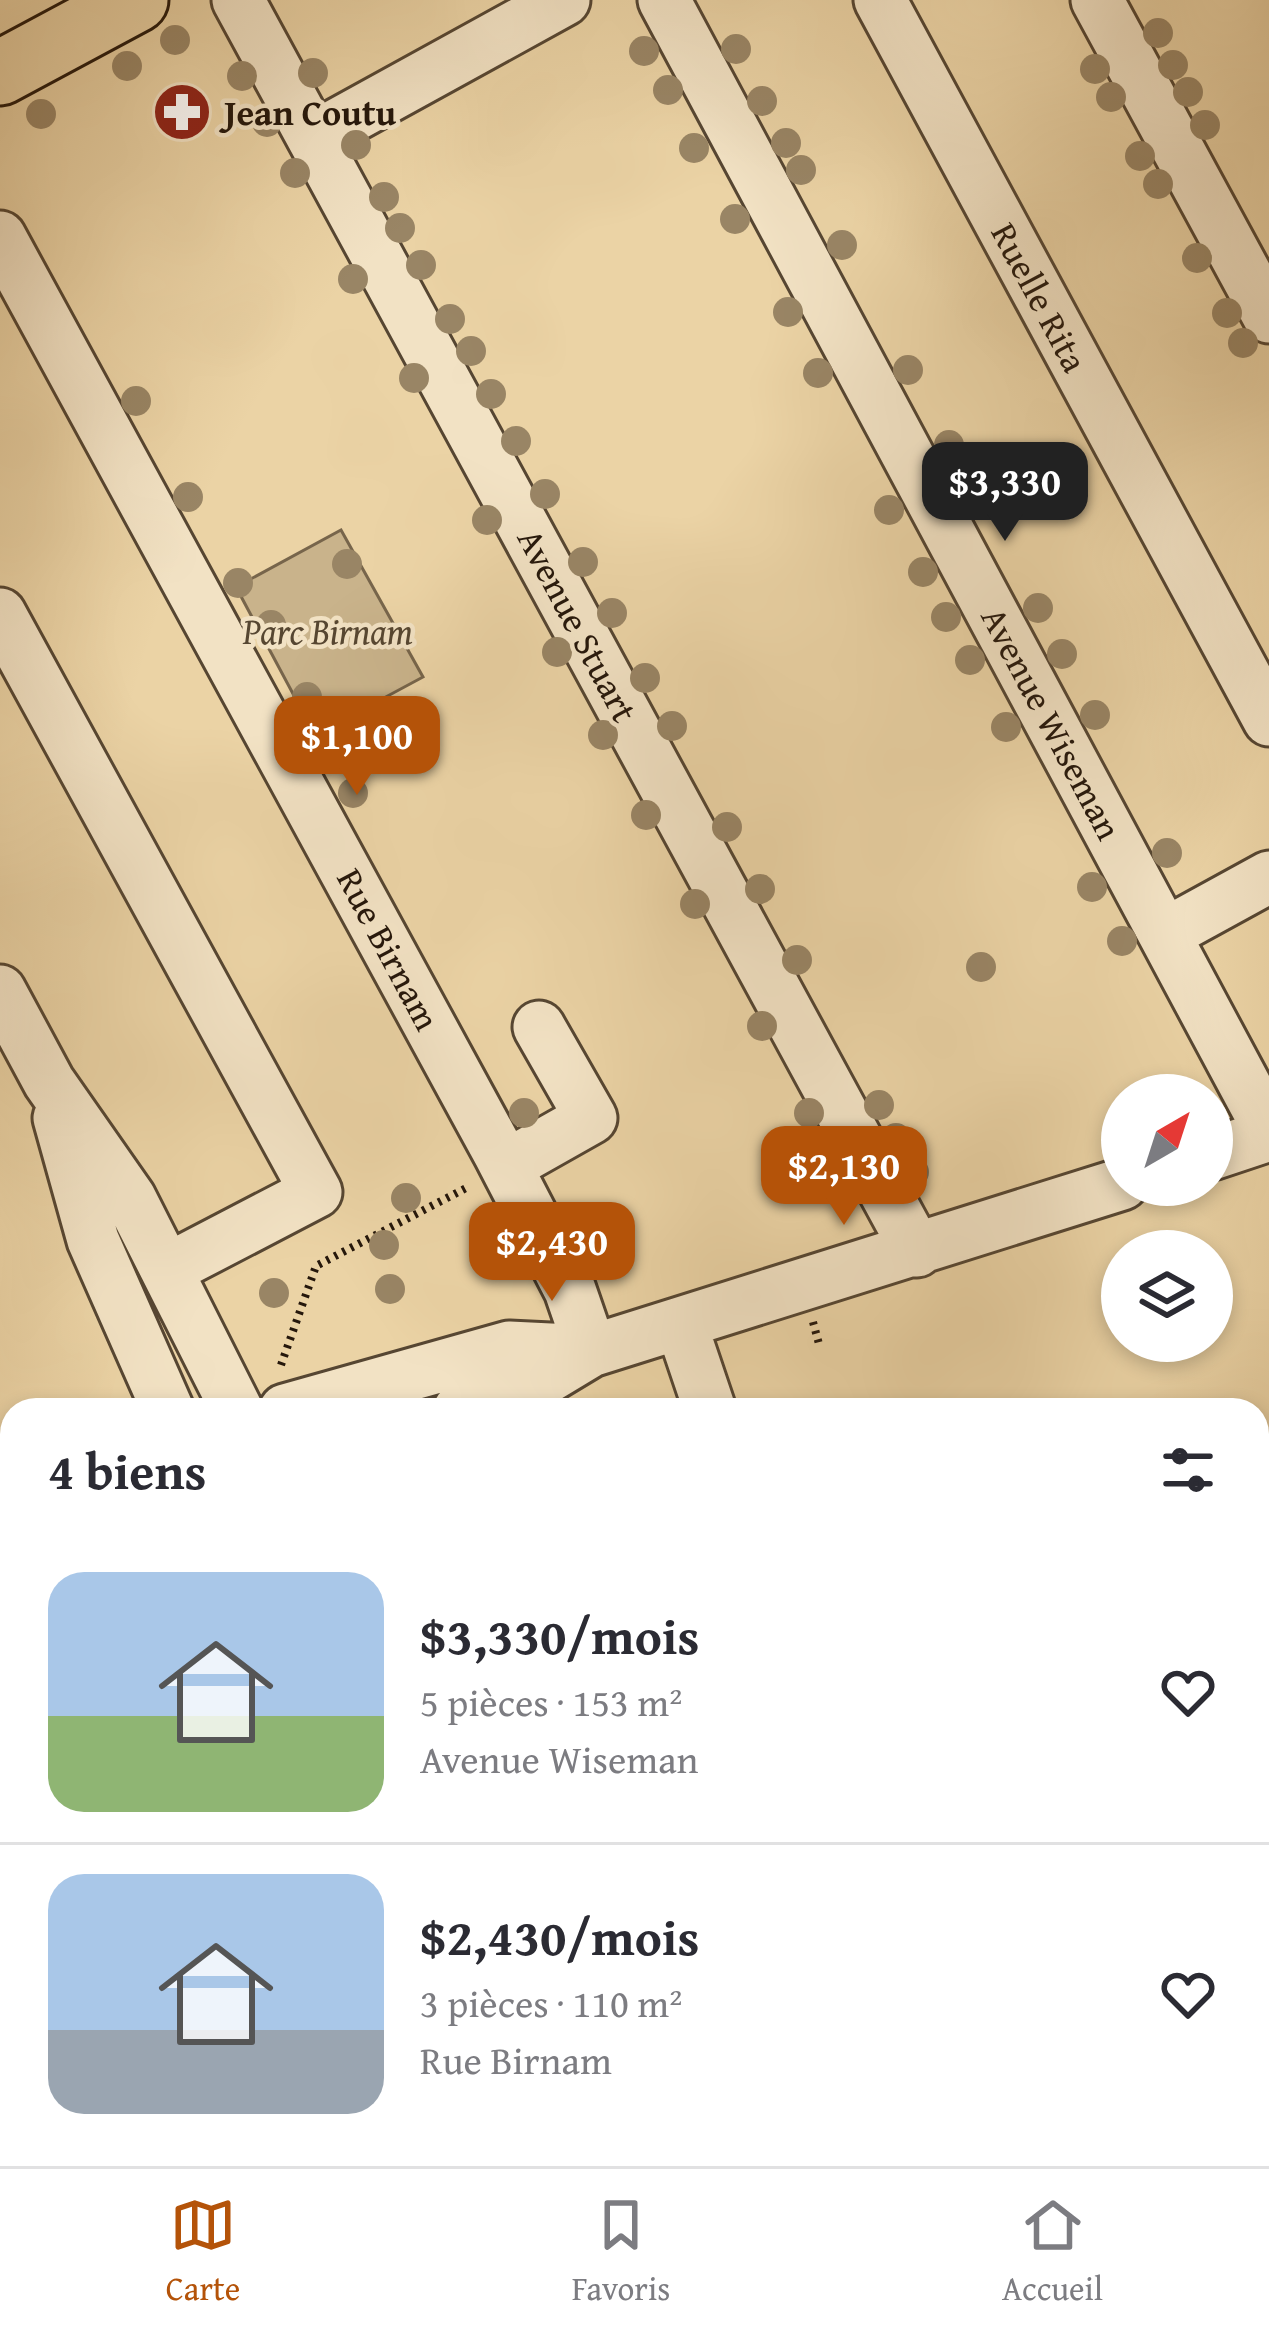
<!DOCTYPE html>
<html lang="fr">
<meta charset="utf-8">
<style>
body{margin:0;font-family:"Gentium Book Plus",serif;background:#f7f7f7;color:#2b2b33;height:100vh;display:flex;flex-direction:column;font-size:45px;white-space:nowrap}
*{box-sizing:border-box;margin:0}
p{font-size:39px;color:#7c7c81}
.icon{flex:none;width:66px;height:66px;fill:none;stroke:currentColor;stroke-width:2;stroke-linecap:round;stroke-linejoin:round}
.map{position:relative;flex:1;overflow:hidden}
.side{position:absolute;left:0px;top:1398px;width:1269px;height:768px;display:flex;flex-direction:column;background:#fff;border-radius:36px 36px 0 0;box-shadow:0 6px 18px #0003}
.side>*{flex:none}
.needle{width:78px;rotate:39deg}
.tools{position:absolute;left:1101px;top:1074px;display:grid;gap:24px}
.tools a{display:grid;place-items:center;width:132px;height:132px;border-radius:50%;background:#fff;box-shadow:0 6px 18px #0003;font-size:60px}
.price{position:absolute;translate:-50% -102px;padding:0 27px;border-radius:24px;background:#b45309;color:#fff;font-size:39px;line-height:78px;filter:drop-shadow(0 3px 6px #0008)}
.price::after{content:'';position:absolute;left:50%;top:72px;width:36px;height:27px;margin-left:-18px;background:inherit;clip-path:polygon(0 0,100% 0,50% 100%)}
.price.selected{background:#222;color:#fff}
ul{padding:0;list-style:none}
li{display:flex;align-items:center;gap:36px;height:300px;padding:0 48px}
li+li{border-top:3px solid #e1e1e2}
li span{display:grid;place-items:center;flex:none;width:336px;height:240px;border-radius:36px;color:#555}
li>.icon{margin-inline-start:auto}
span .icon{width:144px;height:144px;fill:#fffc;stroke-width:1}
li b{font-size:51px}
h2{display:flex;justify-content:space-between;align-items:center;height:144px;padding:0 48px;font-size:51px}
.tab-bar{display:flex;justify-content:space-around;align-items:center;height:168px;border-top:3px solid #e1e1e2;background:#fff;font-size:33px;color:#7c7c81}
.tab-bar a{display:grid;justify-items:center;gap:6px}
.tab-bar .selected{color:#b45309}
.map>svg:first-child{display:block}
.green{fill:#c9b38b;stroke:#77654b;stroke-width:3}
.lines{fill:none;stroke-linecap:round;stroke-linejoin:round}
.minor-casing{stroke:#564632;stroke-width:57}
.major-casing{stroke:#25170b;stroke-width:69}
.path{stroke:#25170b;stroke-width:8;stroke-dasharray:3 6;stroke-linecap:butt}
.minor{stroke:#f2e2c4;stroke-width:51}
.major{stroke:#ebd3a5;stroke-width:63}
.rail{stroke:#25170b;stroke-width:9;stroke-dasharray:21 21;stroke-linecap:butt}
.tree{fill:#998565}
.labels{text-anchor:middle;stroke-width:9;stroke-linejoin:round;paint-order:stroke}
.poi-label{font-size:36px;font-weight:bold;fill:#25170b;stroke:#f2e2c4;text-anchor:start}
.street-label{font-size:36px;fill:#25170b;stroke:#f2e2c4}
.park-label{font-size:36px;font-style:italic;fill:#564631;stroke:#f2e2c4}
</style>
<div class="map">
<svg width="1269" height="2166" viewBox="0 0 1269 2166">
<rect width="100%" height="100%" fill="#ebd3a5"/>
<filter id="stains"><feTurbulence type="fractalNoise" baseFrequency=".00167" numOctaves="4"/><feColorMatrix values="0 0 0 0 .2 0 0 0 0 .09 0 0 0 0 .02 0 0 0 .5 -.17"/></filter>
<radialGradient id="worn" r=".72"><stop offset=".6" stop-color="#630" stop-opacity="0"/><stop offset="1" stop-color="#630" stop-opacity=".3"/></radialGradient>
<path class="green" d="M341 530 423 677 315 735 236 587Z"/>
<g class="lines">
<g class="minor-casing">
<path id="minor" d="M238 0 917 1251
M664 0 1269 1130
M880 0 1269 720
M1097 0 1269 317
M313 138 564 0
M0 237 499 1153 570 1290 591 1351
M0 614 316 1192 168 1269
M1165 934 1269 877
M0 991 49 1082 130 1198 237 1410
M59 1118 93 1240 168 1410
M1212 1154 1269 1135
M506 1166 591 1118 539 1027
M681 1324 710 1410
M285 1410 509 1347 591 1351
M459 1410 528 1389 591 1351 1122 1184
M0 1520 12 1516
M803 2154 807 2166"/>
</g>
<g class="major-casing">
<path id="major" d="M0 73 136 0"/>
</g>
<path class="path" d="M813 1322 819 1344
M281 1365 316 1266 470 1186
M0 1620 12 1616"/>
<use href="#minor" class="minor"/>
<use href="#major" class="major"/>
<path class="rail" d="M1257 2136 1269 2132
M1170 2166 1205 2154
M1247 2166 1269 2158"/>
</g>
<g class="tree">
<circle cx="1158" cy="33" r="15"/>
<circle cx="175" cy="40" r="15"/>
<circle cx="736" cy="49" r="15"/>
<circle cx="644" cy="51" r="15"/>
<circle cx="1173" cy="65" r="15"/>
<circle cx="127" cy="66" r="15"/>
<circle cx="1095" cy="69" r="15"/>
<circle cx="313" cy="73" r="15"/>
<circle cx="242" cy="76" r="15"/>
<circle cx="668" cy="90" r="15"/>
<circle cx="1188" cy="92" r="15"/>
<circle cx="1111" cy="97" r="15"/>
<circle cx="762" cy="101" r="15"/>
<circle cx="41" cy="114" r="15"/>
<circle cx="267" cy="122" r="15"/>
<circle cx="1205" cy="125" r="15"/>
<circle cx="786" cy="143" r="15"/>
<circle cx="356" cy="145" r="15"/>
<circle cx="694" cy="148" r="15"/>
<circle cx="1140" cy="156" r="15"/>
<circle cx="801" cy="170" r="15"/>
<circle cx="295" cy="173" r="15"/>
<circle cx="1158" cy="184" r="15"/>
<circle cx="384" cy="197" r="15"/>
<circle cx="735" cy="219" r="15"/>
<circle cx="400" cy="228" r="15"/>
<circle cx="842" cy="245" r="15"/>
<circle cx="1197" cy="258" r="15"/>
<circle cx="421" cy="265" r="15"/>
<circle cx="353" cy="279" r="15"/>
<circle cx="788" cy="312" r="15"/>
<circle cx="1227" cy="313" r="15"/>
<circle cx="450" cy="319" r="15"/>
<circle cx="1243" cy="343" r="15"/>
<circle cx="471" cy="351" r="15"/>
<circle cx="908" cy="370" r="15"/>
<circle cx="818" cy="373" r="15"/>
<circle cx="414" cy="378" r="15"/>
<circle cx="491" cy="394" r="15"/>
<circle cx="136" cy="401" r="15"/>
<circle cx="516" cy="441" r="15"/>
<circle cx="949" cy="445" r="15"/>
<circle cx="545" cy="494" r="15"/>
<circle cx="975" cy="496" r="15"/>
<circle cx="188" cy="497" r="15"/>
<circle cx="889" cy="510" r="15"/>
<circle cx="487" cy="520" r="15"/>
<circle cx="583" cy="562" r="15"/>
<circle cx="347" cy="564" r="15"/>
<circle cx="923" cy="572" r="15"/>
<circle cx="238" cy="583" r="15"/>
<circle cx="1038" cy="608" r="15"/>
<circle cx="612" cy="613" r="15"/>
<circle cx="946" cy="617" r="15"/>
<circle cx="271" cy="625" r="15"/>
<circle cx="557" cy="652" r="15"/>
<circle cx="1062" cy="654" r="15"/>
<circle cx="970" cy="660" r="15"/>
<circle cx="645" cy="678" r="15"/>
<circle cx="307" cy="697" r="15"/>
<circle cx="1095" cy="715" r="15"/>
<circle cx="672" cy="726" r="15"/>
<circle cx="1006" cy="727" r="15"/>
<circle cx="314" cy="730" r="15"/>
<circle cx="603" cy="735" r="15"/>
<circle cx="353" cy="793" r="15"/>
<circle cx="646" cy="815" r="15"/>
<circle cx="727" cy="827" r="15"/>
<circle cx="1167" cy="853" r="15"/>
<circle cx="1092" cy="887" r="15"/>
<circle cx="760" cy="889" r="15"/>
<circle cx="695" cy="904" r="15"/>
<circle cx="1122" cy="941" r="15"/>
<circle cx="797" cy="960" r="15"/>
<circle cx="981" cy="967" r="15"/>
<circle cx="762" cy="1026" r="15"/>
<circle cx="879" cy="1105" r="15"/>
<circle cx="524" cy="1113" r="15"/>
<circle cx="809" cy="1113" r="15"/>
<circle cx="896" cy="1138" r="15"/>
<circle cx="914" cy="1172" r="15"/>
<circle cx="406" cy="1198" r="15"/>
<circle cx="384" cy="1245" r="15"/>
<circle cx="390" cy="1289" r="15"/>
<circle cx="274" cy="1293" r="15"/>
</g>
<defs>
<g id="pharmacy-disc" transform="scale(3)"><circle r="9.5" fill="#8f2418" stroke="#f2e2c4"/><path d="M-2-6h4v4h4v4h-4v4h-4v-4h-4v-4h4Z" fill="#fff"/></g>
</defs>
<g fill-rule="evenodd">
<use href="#pharmacy-disc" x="182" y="112"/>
</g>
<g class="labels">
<g class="poi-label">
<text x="224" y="125">Jean Coutu</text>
</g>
<g class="street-label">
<text transform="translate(1040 297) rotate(62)" y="13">Ruelle Rita</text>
<text transform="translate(578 625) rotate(62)" y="13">Avenue Stuart</text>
<text transform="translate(1052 723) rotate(62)" y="13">Avenue Wiseman</text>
<text transform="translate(389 949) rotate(62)" y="13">Rue Birnam</text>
</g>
<g class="park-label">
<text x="328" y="644">Parc Birnam</text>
</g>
</g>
<rect width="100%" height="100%" filter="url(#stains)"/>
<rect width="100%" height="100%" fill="url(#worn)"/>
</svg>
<div class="tools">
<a><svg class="needle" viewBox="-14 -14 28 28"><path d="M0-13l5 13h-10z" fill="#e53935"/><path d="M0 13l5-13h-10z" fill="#7c7c81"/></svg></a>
<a><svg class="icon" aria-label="layers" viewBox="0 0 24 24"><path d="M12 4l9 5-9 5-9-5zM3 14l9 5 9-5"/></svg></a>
</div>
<b class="price selected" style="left:1005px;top:544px">$3,330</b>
<b class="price" style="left:357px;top:798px">$1,100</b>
<b class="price" style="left:844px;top:1228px">$2,130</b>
<b class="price" style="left:552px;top:1304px">$2,430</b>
<section class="side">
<h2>4 biens<svg class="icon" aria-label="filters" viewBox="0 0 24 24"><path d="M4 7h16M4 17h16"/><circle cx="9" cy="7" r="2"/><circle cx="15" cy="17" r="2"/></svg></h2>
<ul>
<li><span style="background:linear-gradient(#a9c7e8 60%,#8fb573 0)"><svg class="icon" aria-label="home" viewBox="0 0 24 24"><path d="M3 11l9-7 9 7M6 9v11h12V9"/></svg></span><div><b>$3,330/mois</b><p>5 pièces · 153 m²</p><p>Avenue Wiseman</p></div><svg class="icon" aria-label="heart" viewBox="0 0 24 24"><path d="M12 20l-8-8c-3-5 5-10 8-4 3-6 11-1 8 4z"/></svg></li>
<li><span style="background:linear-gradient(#a9c7e8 65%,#9aa5b1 0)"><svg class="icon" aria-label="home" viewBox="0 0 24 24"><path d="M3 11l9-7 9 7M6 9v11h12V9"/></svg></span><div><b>$2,430/mois</b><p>3 pièces · 110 m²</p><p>Rue Birnam</p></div><svg class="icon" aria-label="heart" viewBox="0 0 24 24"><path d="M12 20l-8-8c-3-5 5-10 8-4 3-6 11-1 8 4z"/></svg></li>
</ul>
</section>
</div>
<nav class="tab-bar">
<a class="selected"><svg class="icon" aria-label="map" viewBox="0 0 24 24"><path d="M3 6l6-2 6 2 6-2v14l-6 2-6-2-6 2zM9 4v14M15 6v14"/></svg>Carte</a>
<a><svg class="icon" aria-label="saved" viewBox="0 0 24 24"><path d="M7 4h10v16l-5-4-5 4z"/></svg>Favoris</a>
<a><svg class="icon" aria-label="home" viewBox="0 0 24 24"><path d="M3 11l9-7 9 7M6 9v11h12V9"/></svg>Accueil</a>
</nav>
